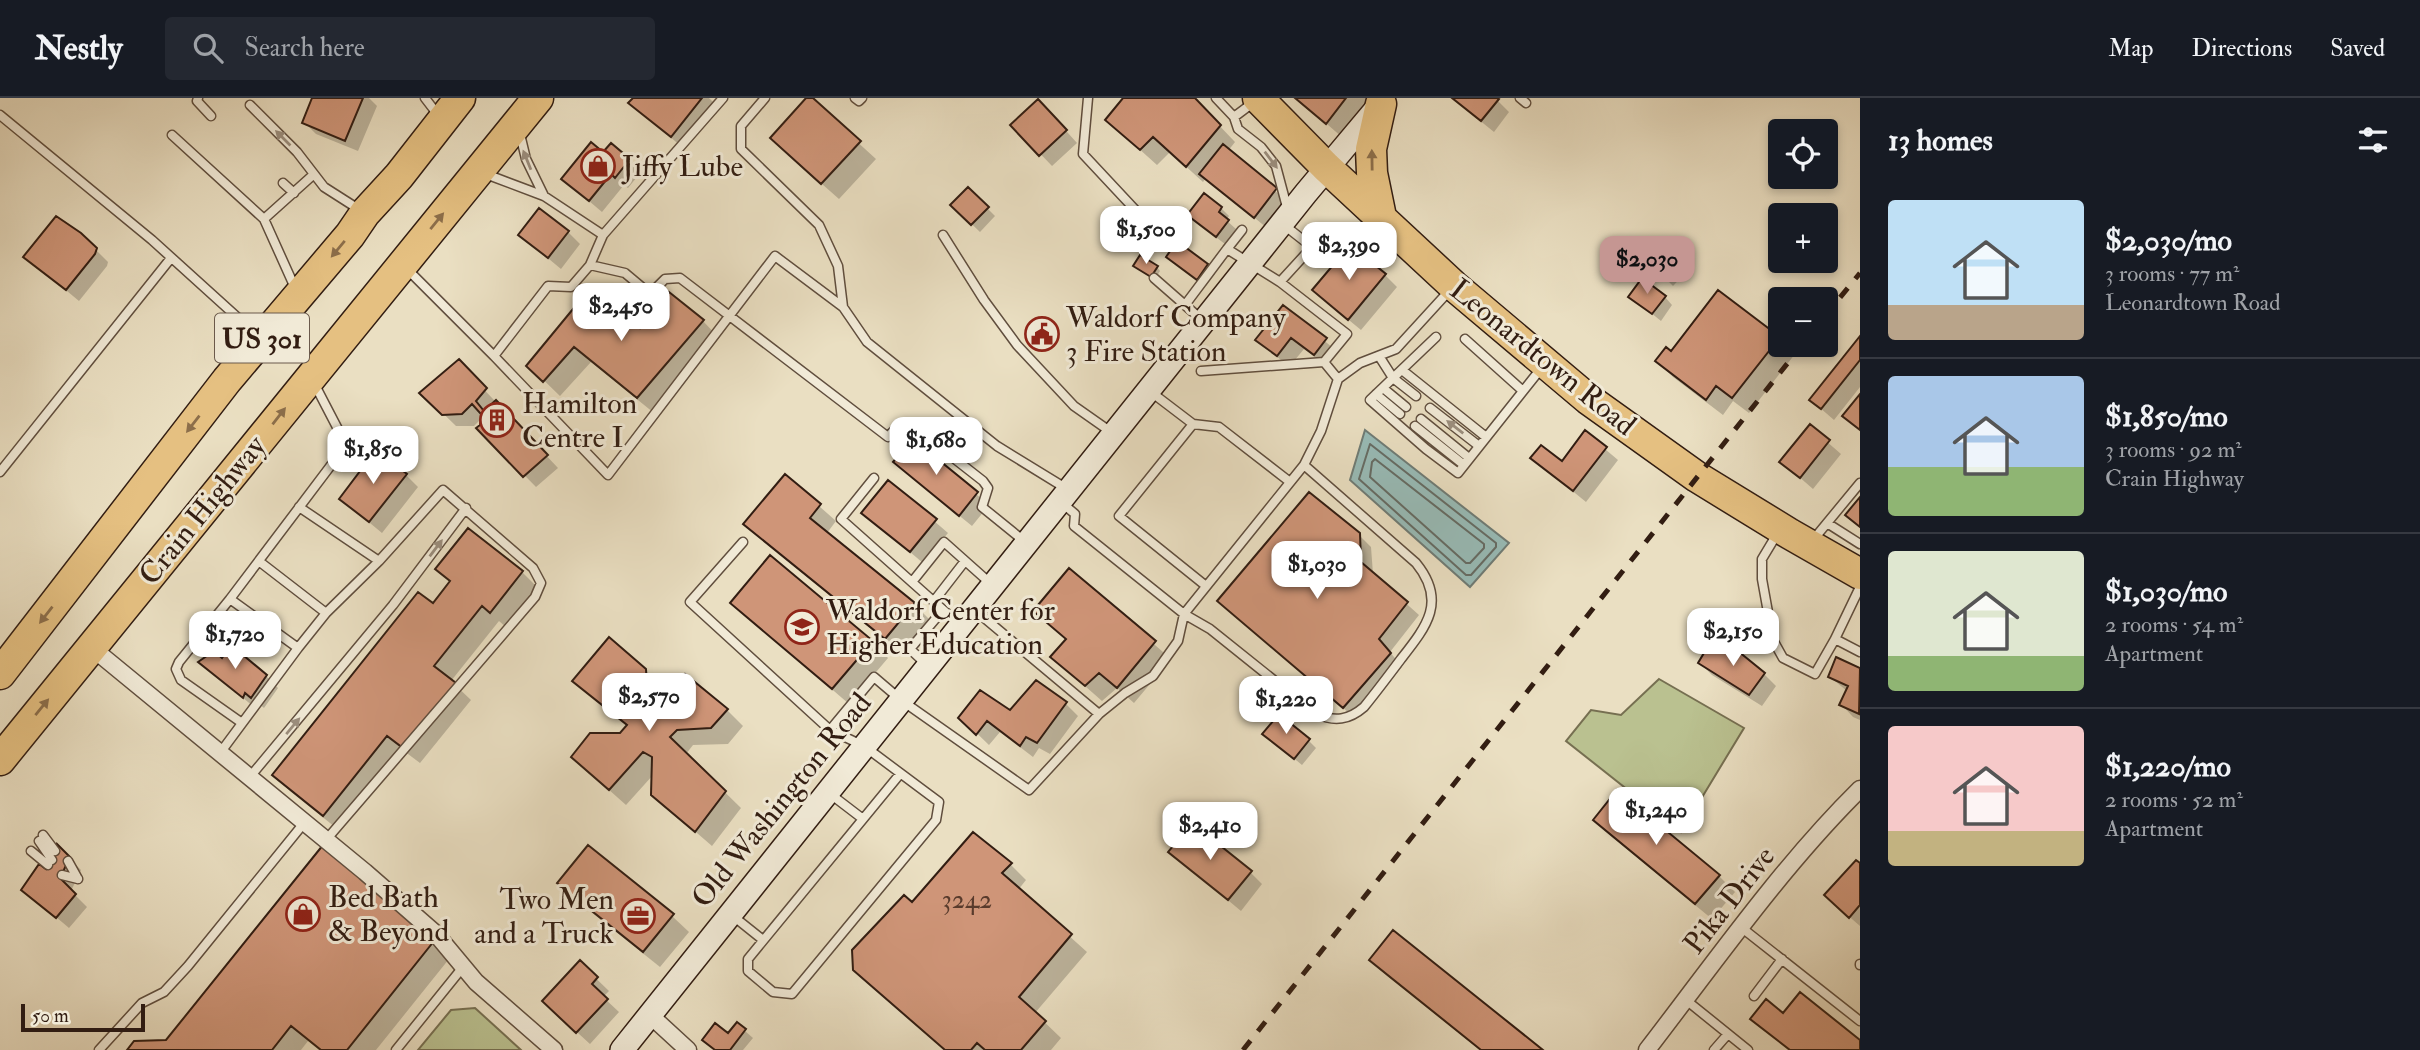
<!DOCTYPE html>
<meta charset="utf-8">
<style>
body{margin:0;font-family:"IM FELL Double Pica",serif;background:#242831;color:#f1f3f6;height:100vh;display:flex;flex-direction:column;font-size:26px;white-space:nowrap}
*{box-sizing:border-box;margin:0}
p{font-size:23px;color:#9ea1a6}
.icon{flex:none;width:38px;height:38px;fill:none;stroke:currentColor;stroke-width:2;stroke-linecap:round;stroke-linejoin:round}
.map{position:relative;flex:1;overflow:hidden}
.panel{display:flex;flex-direction:column;background:#171b24;width:560px}
.panel>*{flex:none}
.fabs{position:absolute;left:1768px;top:21px;display:grid;gap:14px}
.fabs a{display:grid;place-items:center;width:70px;height:70px;border-radius:7px;background:#171b24;box-shadow:0 4px 10px #0003;font-size:35px}
.scale{position:absolute;left:21px;bottom:18px;width:124px;box-sizing:border-box;padding-left:7px;border:4px solid #321d12;border-top:0;font-size:19px;line-height:24px;white-space:nowrap;color:#321d12;-webkit-text-stroke:5px #f1ead7;paint-order:stroke}
.price{position:absolute;translate:-50% -60px;padding:0 16px;border-radius:14px;background:#fff;color:#222;font-size:23px;line-height:46px;filter:drop-shadow(0 2px 4px #0008)}
.price::after{content:'';position:absolute;left:50%;top:42px;width:21px;height:16px;margin-left:-10px;background:inherit;clip-path:polygon(0 0,100% 0,50% 100%)}
.price.selected{background:#c59692;color:#111}
ul{padding:0;list-style:none}
li{display:flex;align-items:center;gap:21px;height:175px;padding:0 28px}
li+li{border-top:2px solid #363941}
li span{display:grid;place-items:center;flex:none;width:196px;height:140px;border-radius:7px;color:#555}
li>.icon{margin-inline-start:auto}
span .icon{width:84px;height:84px;fill:#fffc;stroke-width:1}
li b{font-size:30px}
h2{display:flex;justify-content:space-between;align-items:center;height:84px;padding:0 28px;font-size:30px}
header{display:flex;align-items:center;gap:42px;box-sizing:border-box;height:98px;padding:0 35px;background:#171b24;border-bottom:2px solid #363941}
header strong{font-size:33px}
nav{display:flex;gap:38px;margin-inline-start:auto;font-size:24px}
.search{width:490px;height:63px;background:#242831;display:flex;align-items:center;gap:18px;box-sizing:border-box;padding:0 24px;border-radius:7px;color:#9ea1a6;font-size:26px}
main{display:flex;flex:1;min-height:0}
.map>svg:first-child{display:block}
.green{fill:#bac190;stroke:#766f51;stroke-width:2}
.water{fill:#98bcb8;stroke:#6f7c76;stroke-width:2}
.shadow{fill:#0003}
.lines{fill:none;stroke-linecap:round;stroke-linejoin:round}
.shore{stroke:#656c65;stroke-width:2}
.building{fill:#cf9578;stroke:#321d12;stroke-width:2}
.lane-casing{stroke:#604e3e;stroke-width:11}
.street-casing{stroke:#604e3e;stroke-width:19}
.secondary-casing{stroke:#321d12;stroke-width:26}
.highway-casing{stroke:#321d12;stroke-width:33}
.lane{stroke:#f1ead7;stroke-width:8}
.street{stroke:#f1ead7;stroke-width:16}
.secondary{stroke:#f1ead7;stroke-width:23}
.highway{stroke:#e5c081;stroke-width:30}
.rail{stroke:#321d12;stroke-width:5;stroke-dasharray:12 12;stroke-linecap:butt}
.oneway{fill:#9b8e7e}
.oneway2{fill:#8c6e4a}
.labels{text-anchor:middle;stroke-width:6;stroke-linejoin:round;paint-order:stroke}
.number-label{font-size:26px;fill:#593b2c}
.shield{fill:#f1ead7;stroke:#6b5a4d;stroke-width:2}
.shield-label{font-size:28px;font-weight:bold;fill:#321d12}
.poi-label{font-size:30px;fill:#321d12;stroke:#f1ead7;text-anchor:start}
.street-label{font-size:30px;fill:#321d12;stroke:#f1ead7}
</style>
<header>
<strong>Nestly</strong>
<div class="search"><svg class="icon" aria-label="search" viewBox="0 0 24 24"><circle cx="10" cy="10" r="6"/><path d="M15 15l6 6"/></svg>Search here</div>
<nav><a>Map</a><a>Directions</a><a>Saved</a></nav>
</header>
<main>
<div class="map">
<svg width="1860" height="952" viewBox="0 0 1860 952">
<rect width="100%" height="100%" fill="#eadfc2"/>
<filter id="stains"><feTurbulence type="fractalNoise" baseFrequency=".00286" numOctaves="4"/><feColorMatrix values="0 0 0 0 .2 0 0 0 0 .09 0 0 0 0 .02 0 0 0 .5 -.17"/></filter>
<radialGradient id="worn" r=".72"><stop offset=".6" stop-color="#630" stop-opacity="0"/><stop offset="1" stop-color="#630" stop-opacity=".3"/></radialGradient>
<path class="green" d="M1659 581 1744 630 1681 734 1566 643 1591 612 1621 617Z
M475 910 521 952H418L451 912Z"/>
<path class="water" d="M1365 332 1509 445 1470 489 1350 382Z"/>
<path class="shadow" d="M314 0H369L377 8 358 53 316 36 304 24Z
M635 0H709L717 8 683 50 631 5Z
M809 0 876 61 839 101 788 56Z
M1126 0H1193L1235 44 1228 53 1288 104 1267 130 1206 80 1203 84 1170 54 1157 67 1107 22Z
M1297 0H1374L1343 40Z
M1452 0H1495L1509 14 1494 34Z
M1050 15 1077 45 1052 68 1013 27Z
M603 57 629 62 641 74 628 90 624 87 602 114 576 92Z
M968 91 995 118 980 134 952 107Z
M1221 110 1229 118 1226 122 1236 131 1225 146 1197 125Z
M568 134 580 146 561 171 520 137Z
M1178 146 1215 176 1206 188 1176 166Z
M95 151 108 164 107 168 79 203 26 159Z
M1668 153 1688 172 1673 188 1654 169Z
M1136 168 1157 169 1160 173 1155 181Z
M1385 177 1397 189 1361 232 1327 204Z
M1630 198 1665 199 1672 207 1661 223Z
M1283 209 1338 254 1327 268 1304 251 1289 269 1258 242Z
M703 223 719 240 654 315 591 264 560 298 529 268 592 229 640 232Z
M1778 240 1780 247H1785L1795 256 1749 315 1733 303 1723 317 1673 279 1657 263 1672 256Z
M1860 241V289L1834 322 1811 302Z
M458 264 558 370 536 389 479 331 482 328V320L474 328H456L422 295Z
M1810 329 1841 356 1813 391 1782 364Z
M1586 335 1618 362 1586 404 1532 360 1562 365Z
M913 343 989 407 972 428 908 376Z
M406 377 418 389 382 435 341 401Z
M785 378 836 423 827 435 914 506 930 522 902 556 762 442 746 426Z
M889 384 948 435 923 465 864 415Z
M1358 436 1371 449 1373 476 1419 517 1390 554 1402 569 1356 621 1232 515Z
M437 471 522 474 538 490 507 530 499 523 451 583 471 602 420 665 404 653 340 733 290 693 274 677 433 508 451 485Z
M1069 472 1171 561 1134 605 1117 590 1102 603 1052 559 1067 542 1035 513Z
M732 505 871 544 888 560 849 606Z
M1837 562 1860 572V622L1853 619 1841 606 1847 593 1830 579Z
M201 564 266 578 278 590 264 610 258 605 255 610Z
M1700 565 1764 576 1776 588 1762 608 1712 577Z
M645 572 661 589 662 607 727 612 743 628 728 646 693 647 686 656 741 710 712 748 652 696 653 677 626 707 590 675 628 628 575 582Z
M1036 585 1066 606 1078 618 1050 656 1039 650 1033 659 1000 634 989 647 961 620 1010 614Z
M1308 642 1316 650 1302 667 1273 643Z
M1595 722 1719 778 1735 794 1712 821 1611 738Z
M58 749 81 772 71 793 87 809 69 830 23 791 47 773 56 760Z
M323 750 453 856 376 952H319L308 943 301 952H130L167 944Z
M1170 754 1250 774 1262 786 1241 813Z
M1010 766 1026 782 1018 792 1087 854 1035 915 1061 940 1051 952H945L855 871 912 806Z
M1860 768V828L1838 809Z
M559 785 672 818 689 834 660 869 575 801Z
M1371 862 1540 952H1480L1387 878Z
M580 865 609 893 603 899 619 914 590 946 556 915Z
M1784 917 1860 944V952H1788L1752 921Z
M737 926 753 940 743 952H715L704 942 729 938Z"/>
<g class="lines">
<path class="shore" d="M1370 346 1496 445V449L1471 477H1466L1359 381Z
M1375 361 1484 446V450L1470 465H1466L1370 379 1372 364Z"/>
</g>
<path class="building" d="M312 0H363L345 43 302 25Z
M633 0H702L671 39 628 5Z
M806 0H813L861 43 821 86 770 40Z
M1123 0H1195L1221 27 1186 69 1153 39 1140 52 1105 22Z
M1295 0H1346L1326 26Z
M1452 0H1497L1499 1 1481 23Z
M1038 1 1067 32 1039 58 1010 27Z
M591 44 603 54 611 45 630 61 615 80 611 76 589 103 561 81Z
M1223 46 1277 90 1254 120 1199 76Z
M968 89 989 109 971 127 950 107Z
M1204 95 1222 109 1219 114 1229 122 1216 139 1187 117Z
M539 110 569 133 548 160 518 137Z
M56 118 81 135 97 150 95 156 66 192 23 159Z
M1177 143 1208 166 1197 182 1166 159Z
M1350 147 1386 176 1348 222 1312 192Z
M1668 151 1681 163 1664 181 1651 170Z
M1140 157 1158 168 1151 179 1133 168Z
M1642 180 1666 198 1652 216 1628 199Z
M1718 192 1780 239 1732 300 1716 288 1706 302 1655 263 1666 249 1671 253Z
M669 194 704 222 637 300 574 249 543 284 526 268 573 211 592 227 609 206 640 230Z
M1283 207 1327 240 1314 257 1291 240 1277 258 1255 242Z
M1860 238V262L1821 311 1809 302Z
M459 261 487 290 476 303 484 313 496 302 548 357 523 379 476 330 480 327 481 316 472 306 462 316 442 317 419 295Z
M1860 296V332L1842 318Z
M1810 326 1830 342 1800 380 1779 364Z
M1585 332 1607 349 1573 393 1530 360 1541 347 1562 363Z
M913 341 978 394 959 418 893 364Z
M376 352 407 376 369 424 339 401Z
M785 376 821 406 810 420 915 505 885 541 743 426Z
M888 382 937 421 910 454 861 415Z
M1309 394 1360 435 1361 464 1408 504 1379 541 1391 555 1343 610 1217 503Z
M1860 399V429L1845 417Z
M468 430 523 473 490 515 482 508 434 568 456 585 403 650 387 638 323 718 272 677 418 494 433 505 450 483 435 471Z
M770 457 873 543 832 591 730 505Z
M1069 470 1156 543 1117 590 1099 575 1085 588 1050 559 1066 541 1033 513Z
M609 539 646 571 648 608 655 613 685 576 728 611 711 630 677 632 670 639 726 693 695 734 651 697 652 659 643 654 609 692 571 659 590 635H620L627 627 572 583Z
M231 547 267 577 251 600 245 595 243 600 198 564 214 553 222 560Z
M1733 549 1765 575 1749 597 1698 565 1704 555Z
M1836 559 1860 570 1859 616 1839 607 1848 588 1828 579Z
M1036 582 1067 604 1037 645 1026 639 1020 648 987 623 976 637 958 620 980 592 1010 612Z
M1279 616 1310 641 1294 661 1262 636Z
M1617 692 1720 777 1695 806 1593 722Z
M1192 725 1252 773 1228 802 1168 754Z
M973 734 1012 765 1002 775 1072 836 1019 899 1046 923 1021 952H985L977 945 971 952H945L853 872 852 852 904 797 912 804Z
M57 746 70 759 60 780 76 796 56 820 21 792 39 766 46 771 54 759Z
M323 747 438 838 347 952H321L291 928 272 952H127L134 943 166 942Z
M588 747 674 816 643 854 557 785Z
M1856 762 1860 765V807L1849 820 1824 797Z
M1393 832 1543 952H1481L1369 862Z
M580 862 598 879 592 886 608 901 576 935 542 903Z
M1800 894 1860 942V952H1790L1750 921 1766 901 1783 915Z
M737 924 746 931 730 952H715L702 942 715 925 728 935Z"/>
<g class="lines">
<g class="lane-casing">
<path id="lane" d="M198 0 197 3 211 18
M425 0 438 17
M765 0 741 28V51L819 127 838 168 843 209 867 244 997 348 1067 391
M855 0 859 3 862 0
M1088 0 1083 56 1140 117
M1216 0 1234 19 1238 31 1261 49 1276 68 1288 113
M1520 0 1526 5
M250 7 297 54 324 89 360 112
M0 17 152 142 258 238
M1234 19 1254 4
M520 36 526 61 544 98
M172 37 264 121 296 192
M486 78H491L544 98 603 137 723 0
M283 85 294 95
M264 121 313 77
M1242 132 1227 151 1280 184 1312 149 1284 127
M943 137 984 202 1017 247 1074 308 1111 334
M590 167 603 137
M408 172 494 258 548 188 571 189 590 167 625 175 650 196 665 181 680 180 888 339C897 328 900 326 914 329L983 383 988 390 982 409 1024 443
M1154 180 1202 222
M1280 184 1347 236 1324 264 1338 281
M1185 207 1227 151
M1465 241 1523 293
M494 258 608 377 775 158 843 209
M1379 258 1393 280 1370 302 1426 351 1458 375 1543 268
M1402 272 1486 339
M1201 273 1324 264
M1383 290 1406 309
M1151 294 1193 326 1119 418 1206 488
M1376 296 1400 316
M1416 298 1393 280 1436 239
M1430 310 1479 348
M1421 321 1469 360
M1193 326 1219 329 1290 384
M1415 328 1464 367
M0 374 171 160
M874 380 841 421 959 526
M1062 405 1075 416 1074 428 1184 516 1210 531 1316 616C1335 624 1349 622 1364 609 1377 593 1389 577 1401 561 1427 528 1447 503 1416 465L1304 367
M299 409 379 463
M1827 425 1860 446
M1777 436 1762 461V481L1773 542 1783 560 1815 576 1835 541
M1813 442 1860 385
M743 444 690 504 830 632 864 648 939 704 936 722 792 896 773 894 748 873V861L900 676
M260 464 326 515 298 550
M912 484 944 444 990 485
M1860 489 1835 541 1860 554
M230 501 179 564 176 571 181 582 242 625
M934 503 965 463
M326 515 379 463 443 392 533 470 541 485 535 499 326 742
M926 566 910 551 943 512
M1099 616 1125 595 1153 578 1178 543 1184 516 1304 367 1321 333 1338 281 1360 265 1396 251 1449 193
M830 632 874 579 901 602 1029 692 1099 616 976 513
M220 655 298 550 230 501 341 354V337L315 287
M249 680 393 507 466 410
M829 695 863 721
M43 737 55 753
M39 743 52 762
M31 753 48 767
M68 763 78 781
M62 777 78 781
M733 818 763 842
M1742 830 1860 923
M1860 866V867
M1754 898 1782 861
M1686 902 1748 952
M99 952 142 905 164 894 188 868 304 725
M396 952 463 869
M1714 952 1728 936"/>
</g>
<g class="street-casing">
<path id="street" d="M91 549 365 774 436 836 476 884 554 952
M650 917 688 952
M1647 952C1714 865 1782 768 1860 691"/>
</g>
<g class="secondary-casing">
<path id="secondary" d="M622 952 1306 95 1379 8"/>
</g>
<g class="highway-casing">
<path id="highway" d="M1258 0 1326 69 1454 188 1588 301 1697 379 1790 436 1860 476
M1381 6 1371 51 1372 75 1381 119
M0 576 227 282 350 137 365 115 399 78 460 0
M0 662 538 0"/>
</g>
<use href="#lane" class="lane"/>
<use href="#street" class="street"/>
<use href="#secondary" class="secondary"/>
<use href="#highway" class="highway"/>
<path class="rail" d="M1825 218 1860 175
M1243 952 1802 247"/>
</g>
<defs><path id="oneway-solid" d="M-6-.8H1V-3.2L6.5 0L1 3.2V.8H-6Z" transform="scale(1.75)"/></defs>
<g class="oneway">
<use href="#oneway-solid" transform="translate(283 40) rotate(-135)"/>
<use href="#oneway-solid" transform="translate(527 62) rotate(-112)"/>
<use href="#oneway-solid" transform="translate(1271 62) rotate(53)"/>
<use href="#oneway-solid" transform="translate(1455 329) rotate(-142)"/>
<use href="#oneway-solid" transform="translate(436 450) rotate(-53)"/>
<use href="#oneway-solid" transform="translate(293 628) rotate(-50)"/>
</g>
<g class="oneway2">
<use href="#oneway-solid" transform="translate(1372 62) rotate(-91)"/>
<use href="#oneway-solid" transform="translate(437 123) rotate(-51)"/>
<use href="#oneway-solid" transform="translate(338 151) rotate(130)"/>
<use href="#oneway-solid" transform="translate(279 318) rotate(-52)"/>
<use href="#oneway-solid" transform="translate(193 326) rotate(128)"/>
<use href="#oneway-solid" transform="translate(46 517) rotate(128)"/>
<use href="#oneway-solid" transform="translate(42 609) rotate(-51)"/>
</g>
<defs>
<g id="shop-ring" transform="scale(1.75)"><circle r="9.5" fill="#f1ead7" stroke="#8f2418" stroke-width="1.5"/><path d="M-5-2.5h2.3a2.7 3.5 0 0 1 5.4 0H5L5.5 6h-11ZM-1.5-2.5h3a1.5 2.3 0 0 0-3 0Z" fill="#8f2418"/></g>
<g id="civic-ring" transform="scale(1.75)"><circle r="9.5" fill="#f1ead7" stroke="#8f2418" stroke-width="1.5"/><path d="M-.6-6.5H3V-4.5H.6V-3L4-1V1h2V6H-6V1h2V-1L-.6-3ZM-1.2 2.5V6h2.4V2.5Z" fill="#8f2418"/></g>
<g id="building-ring" transform="scale(1.75)"><circle r="9.5" fill="#f1ead7" stroke="#8f2418" stroke-width="1.5"/><path d="M-4-6H4V6H1V3H-1V6H-4ZM-2.5-4.3h1.7v1.8h-1.7ZM.8-4.3h1.7v1.8H.8ZM-2.5-1h1.7V.8h-1.7ZM.8-1h1.7V.8H.8Z" fill="#8f2418"/></g>
<g id="school-ring" transform="scale(1.75)"><circle r="9.5" fill="#f1ead7" stroke="#8f2418" stroke-width="1.5"/><path d="M0-5L7-2L0 1L-7-2ZM-4 1L0 2.5L4 1V4Q0 6-4 4Z" fill="#8f2418"/></g>
<g id="office-ring" transform="scale(1.75)"><circle r="9.5" fill="#f1ead7" stroke="#8f2418" stroke-width="1.5"/><path d="M-6-3h4V-5.5h4V-3h4V5H-6ZM-1-4.5V-3h2v-1.5ZM-6 0V1H6V0Z" fill="#8f2418"/></g>
</defs>
<g fill-rule="evenodd">
<use href="#shop-ring" x="598" y="68"/>
<use href="#civic-ring" x="1042" y="236"/>
<use href="#building-ring" x="497" y="322"/>
<use href="#school-ring" x="802" y="529"/>
<use href="#shop-ring" x="303" y="816"/>
<use href="#office-ring" x="638" y="818"/>
</g>
<g class="labels">
<g class="number-label">
<text x="967" y="810">3242</text>
</g>
<rect class="shield" x="215" y="215.5" width="94" height="49" rx="5"/>
<g class="shield-label">
<text x="262" y="250">US 301</text>
</g>
<g class="poi-label">
<text x="622" y="78">Jiffy Lube</text>
<text x="1066" y="229">Waldorf Company<tspan x="1066" dy="34">3 Fire Station</tspan></text>
<text x="522" y="315">Hamilton<tspan x="522" dy="34">Centre I</tspan></text>
<text x="826" y="522">Waldorf Center for<tspan x="826" dy="34">Higher Education</tspan></text>
<text x="328" y="809">Bed Bath<tspan x="328" dy="34">&amp; Beyond</tspan></text>
<text x="614" y="811" text-anchor="end">Two Men<tspan x="614" dy="34">and a Truck</tspan></text>
</g>
<g class="street-label">
<text transform="translate(1543 259) rotate(39)" y="10">Leonardtown Road</text>
<text transform="translate(202 412) rotate(-51)" y="10">Crain Highway</text>
<text transform="translate(781 702) rotate(-51)" y="10">Old Washington Road</text>
<text transform="translate(1729 802) rotate(-52)" y="10">Pika Drive</text>
</g>
</g>
<rect width="100%" height="100%" filter="url(#stains)"/>
<rect width="100%" height="100%" fill="url(#worn)"/>
</svg>
<div class="fabs">
<a><svg class="icon" aria-label="locate" viewBox="0 0 24 24"><circle cx="12" cy="12" r="6"/><path d="M12 2v4M12 18v4M2 12h4M18 12h4"/></svg></a>
<a>+</a>
<a>−</a>
</div>
<div class="scale">50 m</div>
<b class="price" style="left:1146px;top:168px">$1,500</b>
<b class="price" style="left:1349px;top:184px">$2,390</b>
<b class="price selected" style="left:1647px;top:198px">$2,030</b>
<b class="price" style="left:621px;top:245px">$2,450</b>
<b class="price" style="left:936px;top:379px">$1,680</b>
<b class="price" style="left:373px;top:388px">$1,850</b>
<b class="price" style="left:1317px;top:503px">$1,030</b>
<b class="price" style="left:1733px;top:570px">$2,150</b>
<b class="price" style="left:235px;top:573px">$1,720</b>
<b class="price" style="left:649px;top:635px">$2,570</b>
<b class="price" style="left:1286px;top:638px">$1,220</b>
<b class="price" style="left:1656px;top:749px">$1,240</b>
<b class="price" style="left:1210px;top:764px">$2,410</b>
</div>
<section class="panel">
<h2>13 homes<svg class="icon" aria-label="filters" viewBox="0 0 24 24"><path d="M4 7h16M4 17h16"/><circle cx="9" cy="7" r="2"/><circle cx="15" cy="17" r="2"/></svg></h2>
<ul>
<li><span style="background:linear-gradient(#bfe0f5 75%,#b9a48a 0)"><svg class="icon" aria-label="home" viewBox="0 0 24 24"><path d="M3 11l9-7 9 7M6 9v11h12V9"/></svg></span><div><b>$2,030/mo</b><p>3 rooms · 77 m²</p><p>Leonardtown Road</p></div></li>
<li><span style="background:linear-gradient(#a9c7e8 65%,#8fb573 0)"><svg class="icon" aria-label="home" viewBox="0 0 24 24"><path d="M3 11l9-7 9 7M6 9v11h12V9"/></svg></span><div><b>$1,850/mo</b><p>3 rooms · 92 m²</p><p>Crain Highway</p></div></li>
<li><span style="background:linear-gradient(#dfe7d0 75%,#8fb573 0)"><svg class="icon" aria-label="home" viewBox="0 0 24 24"><path d="M3 11l9-7 9 7M6 9v11h12V9"/></svg></span><div><b>$1,030/mo</b><p>2 rooms · 54 m²</p><p>Apartment</p></div></li>
<li><span style="background:linear-gradient(#f6c9c9 75%,#c2b280 0)"><svg class="icon" aria-label="home" viewBox="0 0 24 24"><path d="M3 11l9-7 9 7M6 9v11h12V9"/></svg></span><div><b>$1,220/mo</b><p>2 rooms · 52 m²</p><p>Apartment</p></div></li>
</ul>
</section>
</main>
